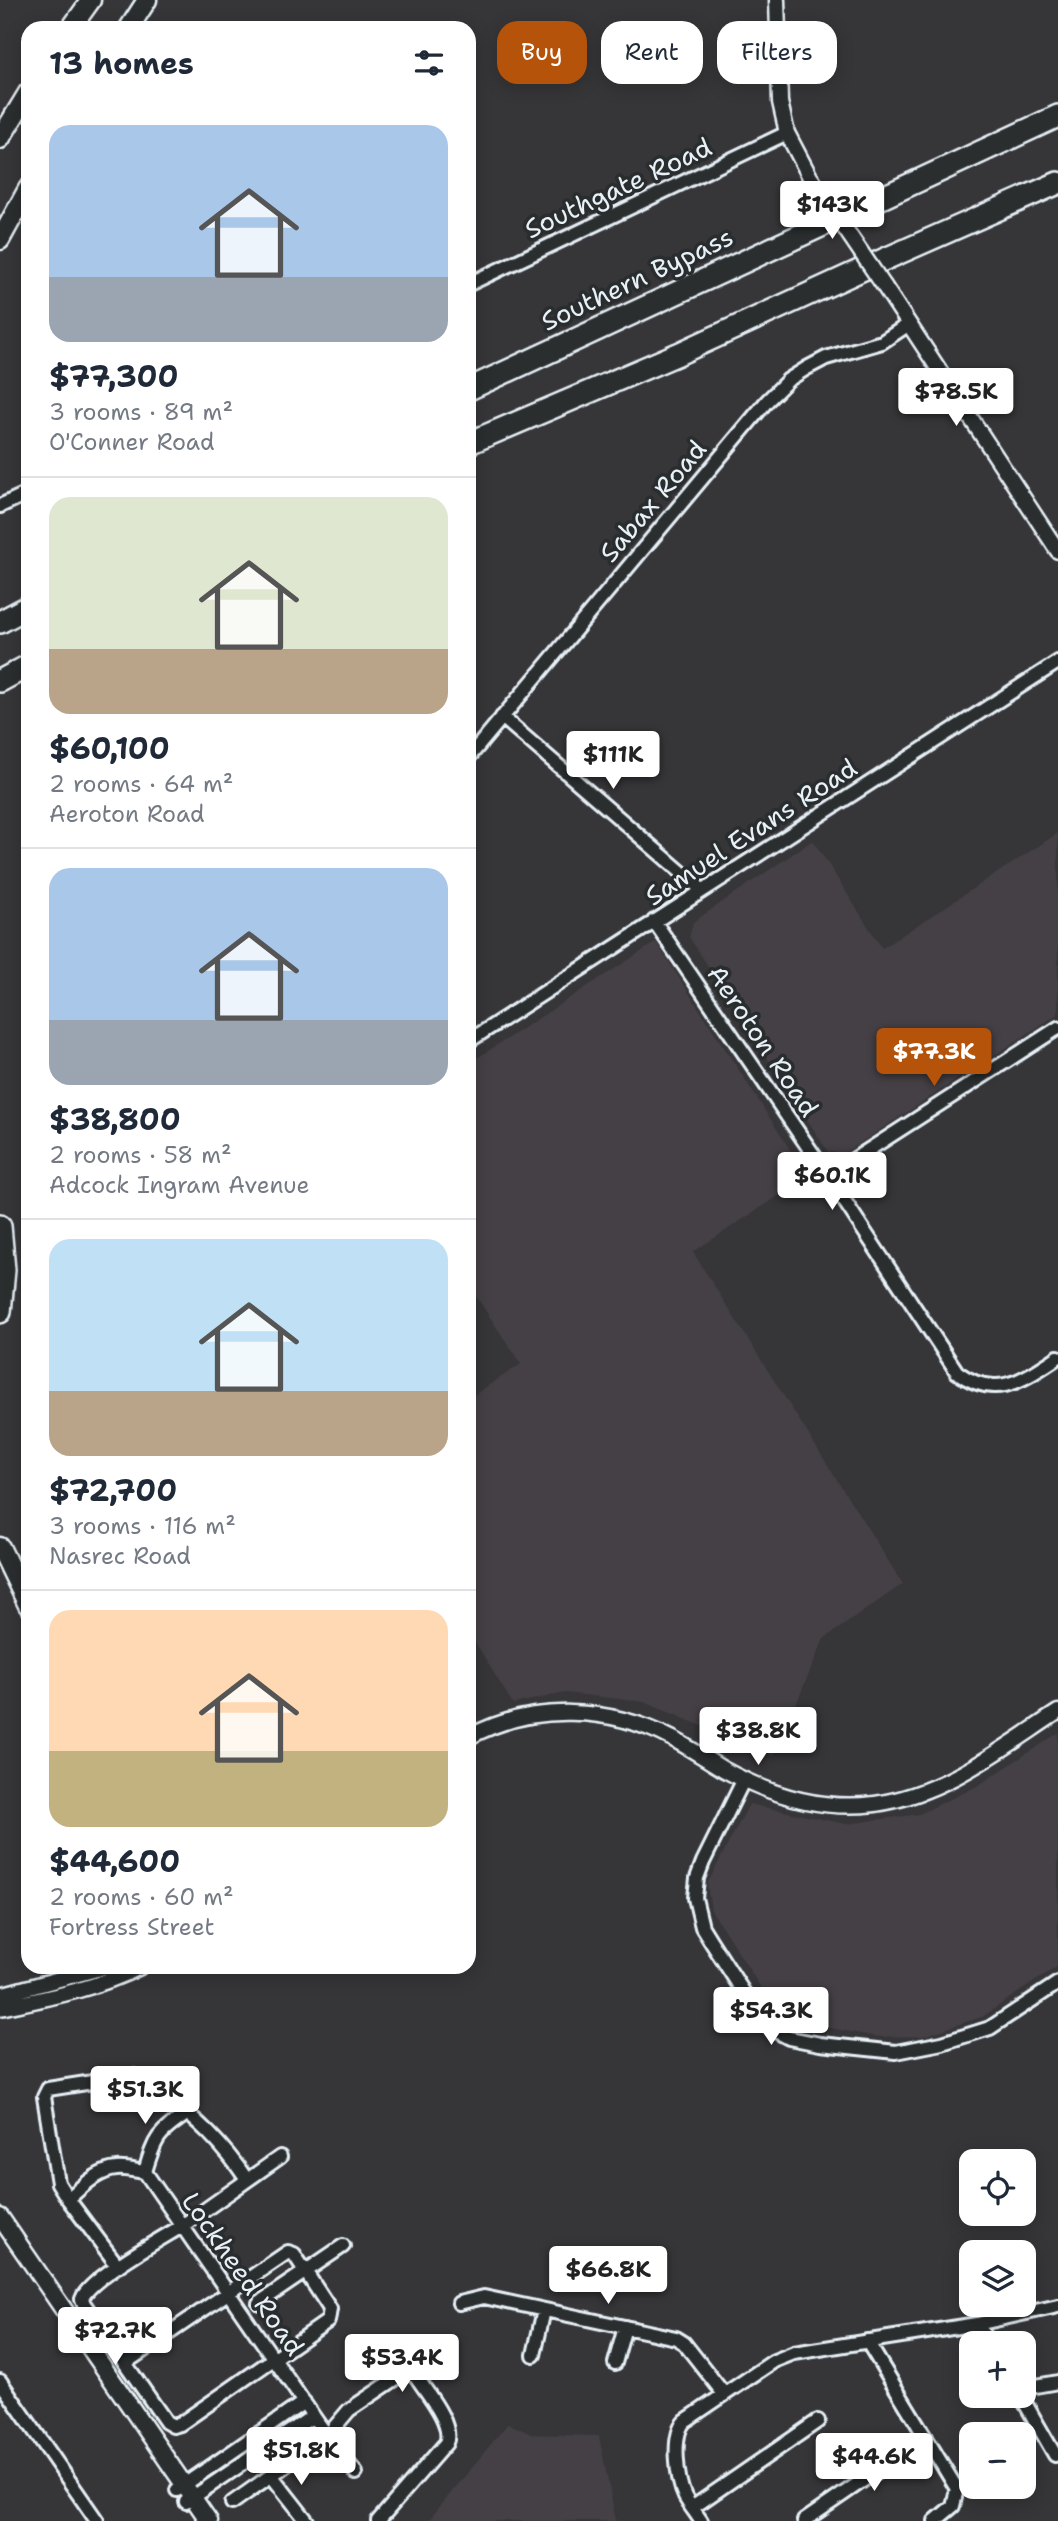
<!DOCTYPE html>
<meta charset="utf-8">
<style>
body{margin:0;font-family:"Shantell Sans",sans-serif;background:#f6f6f7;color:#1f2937;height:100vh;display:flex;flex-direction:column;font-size:26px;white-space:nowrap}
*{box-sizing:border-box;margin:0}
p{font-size:23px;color:#747a83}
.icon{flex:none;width:38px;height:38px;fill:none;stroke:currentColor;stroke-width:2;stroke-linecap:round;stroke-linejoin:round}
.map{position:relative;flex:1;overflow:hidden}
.side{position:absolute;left:21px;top:21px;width:455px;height:1953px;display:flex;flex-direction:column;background:#fff;border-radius:21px;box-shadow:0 4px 18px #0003}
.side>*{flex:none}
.hud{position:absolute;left:497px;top:21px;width:455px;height:63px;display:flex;gap:14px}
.buttons{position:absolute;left:959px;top:2149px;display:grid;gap:14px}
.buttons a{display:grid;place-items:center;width:77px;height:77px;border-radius:14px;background:#fff;box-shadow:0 4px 18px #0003;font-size:35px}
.price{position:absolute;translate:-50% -60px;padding:0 16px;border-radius:7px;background:#fff;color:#222;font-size:23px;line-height:46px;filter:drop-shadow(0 2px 4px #0008)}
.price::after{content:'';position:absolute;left:50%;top:42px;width:21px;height:16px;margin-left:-10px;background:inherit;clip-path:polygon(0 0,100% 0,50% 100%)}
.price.selected{background:#b45309;color:#fff}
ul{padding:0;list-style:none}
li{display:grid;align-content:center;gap:14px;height:371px;padding:0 28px}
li+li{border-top:2px solid #e0e1e3}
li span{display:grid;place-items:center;height:217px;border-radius:21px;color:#555}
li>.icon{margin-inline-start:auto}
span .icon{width:126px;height:126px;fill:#fffc;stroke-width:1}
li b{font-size:30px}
h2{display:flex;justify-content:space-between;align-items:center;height:84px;padding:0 28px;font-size:30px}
.tag{padding:0 24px;border-radius:21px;background:#fff;box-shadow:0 4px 18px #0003;font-size:24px;line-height:63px}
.tag.selected{background:#b45309;color:#fff}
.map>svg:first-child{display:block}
.built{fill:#443f44}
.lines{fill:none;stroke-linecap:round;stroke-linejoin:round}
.minor-casing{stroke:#e8f1f8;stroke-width:18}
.tertiary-casing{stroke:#e8f1f8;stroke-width:19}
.secondary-casing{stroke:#e8f1f8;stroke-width:21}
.primary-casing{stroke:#e8f1f8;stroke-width:23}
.motorway-casing{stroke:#e8f1f8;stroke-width:26}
.minor{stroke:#2a2d2e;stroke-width:12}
.tertiary{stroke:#2a2d2e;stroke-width:14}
.secondary{stroke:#2a2d2e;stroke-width:16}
.primary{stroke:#2a2d2e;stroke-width:18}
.motorway{stroke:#2a2d2e;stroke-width:21}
.tertiary-bridge-casing{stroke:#e8f1f8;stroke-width:19;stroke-linecap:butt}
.tertiary-bridge{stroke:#2a2d2e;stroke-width:14}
.labels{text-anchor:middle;stroke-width:7;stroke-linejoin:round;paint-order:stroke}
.street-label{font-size:26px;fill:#e8f1f8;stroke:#2a2d2e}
</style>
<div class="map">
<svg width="1058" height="2521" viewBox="0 0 1058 2521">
<rect width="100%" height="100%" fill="#363538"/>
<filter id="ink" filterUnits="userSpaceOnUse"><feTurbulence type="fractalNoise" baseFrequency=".0143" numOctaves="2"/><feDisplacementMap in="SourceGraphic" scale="14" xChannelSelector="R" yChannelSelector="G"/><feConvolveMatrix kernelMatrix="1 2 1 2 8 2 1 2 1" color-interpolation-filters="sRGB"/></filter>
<g filter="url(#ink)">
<path class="built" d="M1058 833V1014L843 1154 828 1152 689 937 693 922 813 840 882 948Z
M656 942 808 1177 693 1252 903 1584 824 1639 774 1756 644 1702 565 1693 513 1704 469 1633V1398L521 1364 469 1286V1063Z
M1058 1733V1966L982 2017 923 2036 877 2037 793 2021 775 2010 711 1910 707 1884 749 1804 846 1824 919 1814 977 1786Z
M508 2423 531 2434 599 2436 616 2521H428Z"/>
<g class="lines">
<g class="minor-casing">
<path id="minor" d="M469 284 787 133
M0 506 28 493
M502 717 702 890
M469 757 767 401 788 380 807 368 826 358 882 342 909 324
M654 921 828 1176 957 1372C996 1401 1023 1380 1058 1357
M469 1041 1058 662
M828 1176 1058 1028
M744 1779 703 1862 697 1878 695 1898 702 1927 710 1940 755 2010 772 2029 789 2038 820 2044 896 2052 942 2043 990 2028 1058 1983
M145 2172 327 2436 356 2473
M145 2172C155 2137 158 2133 188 2113
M68 2199C81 2188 98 2170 117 2169 126 2168 136 2171 145 2172
M118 2266 68 2199 58 2183 44 2097 48 2089 131 2076C144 2077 153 2086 163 2094 198 2120 223 2144 247 2180
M259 2303 343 2246
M459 2303 484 2297 676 2338 684 2343 724 2394
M977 2324 989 2343
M867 2341 957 2489 953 2506 935 2521
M534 2355 544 2310
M125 2363 288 2252 294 2254 330 2309 328 2321 180 2424 173 2426 166 2422 84 2304 82 2299C88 2279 161 2239 182 2226 215 2203 247 2180 280 2157
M615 2363 625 2327
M0 2381 97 2521
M1024 2388 1058 2382
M1021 2396 1055 2455
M271 2475 307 2521
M177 2490 304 2402
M186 2502 313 2416
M232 2503 327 2436 349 2410 404 2373 409 2372 416 2376C426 2392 454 2424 446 2443L378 2521
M692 2508 818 2421
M701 2521C696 2513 690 2506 685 2497 677 2480 671 2435 685 2421L774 2361 794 2353 977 2324 1058 2306
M804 2521 926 2437"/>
</g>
<g class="tertiary-casing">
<path id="tertiary" d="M777 0 780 102 787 133 810 177
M884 286 1058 551
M469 1737C532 1703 610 1706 673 1739 690 1748 706 1759 723 1769 770 1795 821 1811 875 1804 945 1794 1001 1749 1058 1712
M0 1995 104 1967
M0 2008C48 1998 96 1989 140 1967"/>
</g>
<g class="secondary-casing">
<path id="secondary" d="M0 2217 209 2521"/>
</g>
<g class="primary-casing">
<path id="primary" d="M71 28 91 0
M129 28 147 0
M0 139 28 93
M0 240 28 189
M0 1547 28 1605"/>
</g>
<g class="motorway-casing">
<path id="motorway" d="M469 389 1058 116
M469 443 678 354 883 260 1058 183
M0 622 28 607
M0 681 28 666
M0 1226 4 1270 0 1312"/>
</g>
<use href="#minor" class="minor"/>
<use href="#tertiary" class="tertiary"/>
<use href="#secondary" class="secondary"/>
<use href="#primary" class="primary"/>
<use href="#motorway" class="motorway"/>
<g class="tertiary-bridge-casing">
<path id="tertiary-bridge" d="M810 177 884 286"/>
</g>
<use href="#tertiary-bridge" class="tertiary-bridge"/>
</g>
</g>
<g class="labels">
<g class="street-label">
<text transform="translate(618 188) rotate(-25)" y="9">Southgate Road</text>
<text transform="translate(637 279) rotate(-25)" y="9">Southern Bypass</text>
<text transform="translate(653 501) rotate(-50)" y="9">Sabax Road</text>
<text transform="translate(751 832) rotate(-33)" y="9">Samuel Evans Road</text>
<text transform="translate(763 1041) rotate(56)" y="9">Aeroton Road</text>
<text transform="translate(243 2274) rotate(55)" y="9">Lockheed Road</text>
</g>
</g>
</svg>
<div class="buttons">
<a><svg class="icon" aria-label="locate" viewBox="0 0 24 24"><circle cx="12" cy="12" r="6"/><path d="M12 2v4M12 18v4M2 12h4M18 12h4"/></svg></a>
<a><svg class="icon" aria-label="layers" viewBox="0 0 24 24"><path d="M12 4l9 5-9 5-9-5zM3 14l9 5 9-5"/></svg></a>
<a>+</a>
<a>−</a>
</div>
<b class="price" style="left:832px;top:241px">$143K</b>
<b class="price" style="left:956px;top:428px">$78.5K</b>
<b class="price" style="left:613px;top:791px">$111K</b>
<b class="price selected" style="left:934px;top:1088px">$77.3K</b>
<b class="price" style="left:832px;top:1212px">$60.1K</b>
<b class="price" style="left:758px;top:1767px">$38.8K</b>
<b class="price" style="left:771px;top:2047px">$54.3K</b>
<b class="price" style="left:145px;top:2126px">$51.3K</b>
<b class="price" style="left:608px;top:2306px">$66.8K</b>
<b class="price" style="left:115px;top:2367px">$72.7K</b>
<b class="price" style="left:402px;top:2394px">$53.4K</b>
<b class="price" style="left:301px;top:2487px">$51.8K</b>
<b class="price" style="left:874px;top:2493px">$44.6K</b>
<div class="hud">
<a class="tag selected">Buy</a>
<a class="tag">Rent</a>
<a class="tag">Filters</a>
</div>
<section class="side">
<h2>13 homes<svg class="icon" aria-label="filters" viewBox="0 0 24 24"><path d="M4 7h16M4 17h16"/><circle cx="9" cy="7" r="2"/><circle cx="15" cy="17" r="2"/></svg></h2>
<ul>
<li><span style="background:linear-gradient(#a9c7e8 70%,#9aa5b1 0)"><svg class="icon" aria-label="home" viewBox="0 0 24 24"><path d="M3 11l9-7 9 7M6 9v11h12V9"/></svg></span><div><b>$77,300</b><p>3 rooms · 89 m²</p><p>O'Conner Road</p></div></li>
<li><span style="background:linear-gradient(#dfe7d0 70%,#b9a48a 0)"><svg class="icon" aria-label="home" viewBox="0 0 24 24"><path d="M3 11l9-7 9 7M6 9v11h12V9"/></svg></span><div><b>$60,100</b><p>2 rooms · 64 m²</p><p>Aeroton Road</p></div></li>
<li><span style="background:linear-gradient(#a9c7e8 70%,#9aa5b1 0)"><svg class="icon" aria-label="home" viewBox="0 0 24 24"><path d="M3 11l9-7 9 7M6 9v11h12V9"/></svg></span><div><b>$38,800</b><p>2 rooms · 58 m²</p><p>Adcock Ingram Avenue</p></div></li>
<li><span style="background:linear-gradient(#bfe0f5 70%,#b9a48a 0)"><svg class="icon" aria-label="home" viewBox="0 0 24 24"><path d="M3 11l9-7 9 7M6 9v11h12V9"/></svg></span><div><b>$72,700</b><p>3 rooms · 116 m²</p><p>Nasrec Road</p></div></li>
<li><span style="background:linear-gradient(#ffd9b3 65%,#c2b280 0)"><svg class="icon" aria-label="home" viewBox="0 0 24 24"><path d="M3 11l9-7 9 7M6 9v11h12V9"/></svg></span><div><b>$44,600</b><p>2 rooms · 60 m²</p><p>Fortress Street</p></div></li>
</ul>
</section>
</div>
